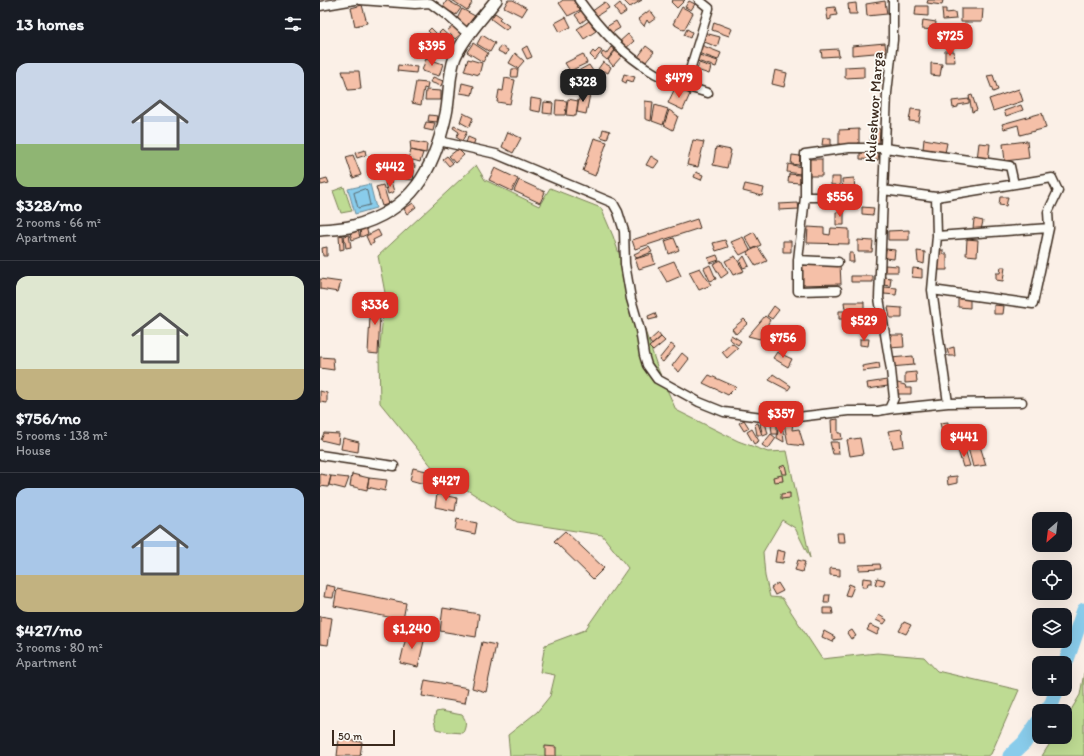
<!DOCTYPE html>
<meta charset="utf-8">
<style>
body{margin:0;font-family:Itim,sans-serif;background:#242831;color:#f1f3f6;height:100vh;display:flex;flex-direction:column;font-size:15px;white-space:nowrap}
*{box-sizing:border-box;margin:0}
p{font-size:13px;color:#9ea1a6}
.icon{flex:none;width:22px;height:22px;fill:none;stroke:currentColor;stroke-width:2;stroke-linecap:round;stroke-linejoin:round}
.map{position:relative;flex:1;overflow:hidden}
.details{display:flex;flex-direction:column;background:#171b24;width:320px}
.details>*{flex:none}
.needle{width:26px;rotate:208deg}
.controls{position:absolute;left:712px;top:512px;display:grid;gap:8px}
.controls a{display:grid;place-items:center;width:40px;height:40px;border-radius:8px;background:#171b24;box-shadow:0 4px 16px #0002;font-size:20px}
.scale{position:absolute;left:12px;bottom:10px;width:63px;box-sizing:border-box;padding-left:4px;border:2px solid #3b2a1e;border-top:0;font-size:11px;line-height:14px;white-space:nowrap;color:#3b2a1e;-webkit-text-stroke:3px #fdfcf7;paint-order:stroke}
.price{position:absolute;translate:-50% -34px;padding:0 9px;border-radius:8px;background:#d93025;color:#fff;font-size:13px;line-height:26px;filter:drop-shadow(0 1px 2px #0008)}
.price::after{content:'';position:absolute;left:50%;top:24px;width:12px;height:9px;margin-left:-6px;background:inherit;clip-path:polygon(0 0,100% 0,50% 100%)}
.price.on{background:#222;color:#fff}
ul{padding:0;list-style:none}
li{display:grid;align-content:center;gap:8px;height:212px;padding:0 16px}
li+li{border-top:1px solid #363941}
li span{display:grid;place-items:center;height:124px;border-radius:12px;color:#555}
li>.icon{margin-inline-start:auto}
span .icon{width:72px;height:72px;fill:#fffc;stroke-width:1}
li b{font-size:17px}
h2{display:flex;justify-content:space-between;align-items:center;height:48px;padding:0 16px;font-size:17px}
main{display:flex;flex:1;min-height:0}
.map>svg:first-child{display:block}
.green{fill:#bedb93;stroke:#7c8258}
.water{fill:#89cceb;stroke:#6a8b99}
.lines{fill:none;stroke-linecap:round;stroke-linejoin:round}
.shore{stroke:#5a6b70;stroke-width:1}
.river{stroke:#89cceb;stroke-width:15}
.building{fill:#f5c0a8;stroke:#3b2a1e}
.minor-casing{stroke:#3b2a1e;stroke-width:11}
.major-casing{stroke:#3b2a1e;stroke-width:14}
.minor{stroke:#fdfcf7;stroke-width:8}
.major{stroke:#fdfcf7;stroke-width:11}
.labels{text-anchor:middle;stroke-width:3.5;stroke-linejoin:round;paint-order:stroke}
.street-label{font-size:15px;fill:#3b2a1e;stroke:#fdfcf7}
</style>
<main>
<section class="details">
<h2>13 homes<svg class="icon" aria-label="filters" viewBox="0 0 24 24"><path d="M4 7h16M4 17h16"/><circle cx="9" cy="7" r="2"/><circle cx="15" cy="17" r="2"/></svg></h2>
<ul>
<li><span style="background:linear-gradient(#c9d6e8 65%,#8fb573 0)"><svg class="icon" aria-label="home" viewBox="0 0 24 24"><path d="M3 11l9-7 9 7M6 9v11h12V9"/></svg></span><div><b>$328/mo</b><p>2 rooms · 66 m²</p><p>Apartment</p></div></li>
<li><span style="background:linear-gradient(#dfe7d0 75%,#c2b280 0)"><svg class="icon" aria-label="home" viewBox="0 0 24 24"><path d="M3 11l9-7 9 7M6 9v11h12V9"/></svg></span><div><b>$756/mo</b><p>5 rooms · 138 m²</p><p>House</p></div></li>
<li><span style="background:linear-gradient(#a9c7e8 70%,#c2b280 0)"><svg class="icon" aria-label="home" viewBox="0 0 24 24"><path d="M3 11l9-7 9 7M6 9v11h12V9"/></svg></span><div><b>$427/mo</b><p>3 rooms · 80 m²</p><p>Apartment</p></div></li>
</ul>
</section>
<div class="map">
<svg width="764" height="756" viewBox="0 0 764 756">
<rect width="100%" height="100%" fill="#fbf0e7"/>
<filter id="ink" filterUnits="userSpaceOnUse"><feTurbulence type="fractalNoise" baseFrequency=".025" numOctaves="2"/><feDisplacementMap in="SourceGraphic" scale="8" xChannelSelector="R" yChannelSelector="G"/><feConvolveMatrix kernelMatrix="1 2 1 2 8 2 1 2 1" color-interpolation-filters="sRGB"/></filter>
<g filter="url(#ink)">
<path class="green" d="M156 165 165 180 219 206 230 188 281 208 293 236 338 369 356 410 418 441 448 452 467 451 490 558 475 528 462 520 443 552 445 576 450 597 462 598 502 659 557 653 604 657 617 671 699 690 671 754 667 756H190L188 735 217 712 230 696 235 675 220 672 225 645 265 630 308 568 282 535 197 522 113 468 60 403 59 356 65 293 58 256Z
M24 187 32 211 21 213 13 191Z
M764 673V756H722L734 737H745V720L760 695Z
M121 711 142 715C147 721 146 726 143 733L129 732 116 729 114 720 116 712Z"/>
<path class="water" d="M50 184 56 208 35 214 28 189Z"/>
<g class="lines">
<path class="shore" d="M45 189 47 191 50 205 38 208 34 193Z"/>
<path class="river" d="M745 665 764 610
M726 711 732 703 737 689
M690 756 704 743 719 721"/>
</g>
<path class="building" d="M127 0 141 8 136 15 131 12 129 15 122 9Z
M132 0H149L152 3 147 10Z
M188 0H193L207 8 202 16 184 7Z
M243 0H253L260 10 248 16 239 3Z
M303 0H322L310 7Z
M353 0H365L357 8 351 2Z
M608 0H623L622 5 607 3Z
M369 1 375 4 371 10 365 7Z
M565 1 567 14 547 16 546 4Z
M285 2 289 8 275 17 271 12Z
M300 3 306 12 300 16 294 8Z
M536 3 537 14H529L528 4Z
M42 5 47 23 35 26 31 8Z
M596 6H608V16L595 15Z
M362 7 373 13 364 30 353 24Z
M515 7 517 15 511 16V19L508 20 506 8Z
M142 9 155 16 146 28 136 21Z
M622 9H626V13L635 12 636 19 623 20Z
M641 9H663L662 22H641Z
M262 10 267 18 261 23 255 15Z
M330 10 336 18 329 23 327 20 324 26 318 19Z
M175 13 181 17 179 19 189 26 186 30 171 19Z
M246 17 251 27 240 32 235 23Z
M603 20 616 22 615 30 602 29Z
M269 21 276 31 264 39 257 29Z
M296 21 300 28 290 34 286 27Z
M394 22 412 29 409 36 392 30Z
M133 26 141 34 135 39 127 31Z
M111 28 128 45 121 52 112 43 116 39 108 31Z
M367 29 372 32 370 38 364 35Z
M122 30 134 41 129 46 118 34Z
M385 33 400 37 397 47 382 41Z
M308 34 314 41 304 50 298 43Z
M162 35 175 43 170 52 157 44Z
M106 37 111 41 105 47 101 44Z
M153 43 168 53 163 62 147 52Z
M565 43 566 52 532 55V46Z
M381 45 401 53 398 60 378 53Z
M180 46 188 50 186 55 178 51Z
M207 46 212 57 207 59 202 49Z
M326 46 334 52 325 63 318 57Z
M291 47 295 50 287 60 281 55 283 52 286 54Z
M279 49 282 51 275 60 270 55 273 51 275 53Z
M518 49 519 56 502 57 501 50Z
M295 51 302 56 293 66 288 60Z
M625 51H634L635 62H625Z
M195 53 204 61 198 68 189 63Z
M263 54 267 63 250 71 245 63Z
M379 55 398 61 396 67 377 61Z
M106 58 123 64 119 76 102 71Z
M148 59 162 63 159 75 144 71Z
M283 62 291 67 288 73 284 71V73L278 69Z
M379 63 391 67 389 74 377 70Z
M611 63 622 64 620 76 611 75Z
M78 65 97 67 96 73 77 71Z
M269 65 273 71 258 78 256 72Z
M544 66V77L525 78V67Z
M192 69H198L197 77H191Z
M455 70 467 73 464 87 452 84Z
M22 71H39L41 89 28 90Z
M304 74 315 77 313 82 307 80 306 83 302 81Z
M673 75 678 90 673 92 667 76Z
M113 77 123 81 121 86 110 82Z
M185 78 195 80 190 104 177 102 179 90 183 91Z
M96 82 108 83 107 89 104 88 101 105 92 103Z
M142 83 154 86 152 95 140 93Z
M355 88 370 94 363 110 348 103Z
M699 89 703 101 673 111 669 99Z
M106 90 121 91V100H105Z
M260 92 270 94 266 114 257 112Z
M652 95 657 110 652 112 649 96Z
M211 98 222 100 220 112 210 110Z
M248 99 258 101 256 116 246 115Z
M649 99V103L638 105V107L633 108 632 101Z
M236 100 247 101 245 115H235Z
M325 101 333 102 331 121 325 119Z
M224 102 233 103 232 114 223 113Z
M335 105 348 109 343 125 332 121Z
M701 105 703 110 686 116 684 111Z
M591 109 601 110 599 122 589 121Z
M349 110 358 116 353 130 344 125Z
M143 113 153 118 149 127 140 122Z
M722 113 726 128 700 135 698 125 684 129 682 124Z
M109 115 118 116 117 122 108 121Z
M106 122 115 123 113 131 104 129Z
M134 126 147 132 142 141 136 137 139 132 133 128Z
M551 128 560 129 559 143H550Z
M283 129 290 131 287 139 281 137Z
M539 129V144L519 145V130Z
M188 132 201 138 193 153 182 147Z
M148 137 155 140 153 146 146 143Z
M274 138 287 142 275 176 263 171Z
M503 138H511V145H502Z
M604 139 627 143 625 153 603 149Z
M373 140 384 142 378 167 367 165Z
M90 141 107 144 106 153 91 150Z
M707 141 709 158 685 161 683 144Z
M659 143 670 144 668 161 657 159Z
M396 147 411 150 407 168 393 165Z
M138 149 144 155 135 163 129 156Z
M45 150 46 155 37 158 35 153Z
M91 150 103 153 100 162 93 160 92 162 87 161Z
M540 153H559L558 160 540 159Z
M33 155 41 175 33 178 26 157Z
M472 155 480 156 479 165 471 164Z
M127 156 133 163 129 166 123 159Z
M331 156 339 161 334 168 326 165Z
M489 159H502V176H489Z
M81 163 95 165 93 180 85 179 86 175 80 174Z
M468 164 481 167 480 174 467 172Z
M175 168 198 179 192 191 169 180Z
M376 172 383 175 381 180 374 177Z
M469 174 480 175V183L468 182Z
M511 177H520V192H515V185H511Z
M7 178 9 183 1 185 0 180Z
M534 178 535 191 523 192 522 179Z
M199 180 225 192 220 203 194 191Z
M71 181 74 192 68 194 65 183Z
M425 184 444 188 442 196 423 191Z
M63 185 69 204 62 206 56 187Z
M680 197H688L686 206 679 205Z
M93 203 96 207 87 214 84 209Z
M478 203 479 209 459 210V204Z
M542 207 554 208 553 215 542 214Z
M516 212H524V225H516Z
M377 219 380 228 315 249 312 240Z
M654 219 663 221 661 230 653 229Z
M46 227 48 234 41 237 40 229Z
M488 227 504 228V234L510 235 511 228 529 229V244L487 243Z
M38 230 40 237 32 240 30 233Z
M58 230 61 236 53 240 54 243 50 245 46 236Z
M589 230V240H568V231Z
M434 232 441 245 432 249 425 237Z
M23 235 24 249 20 250 19 236Z
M29 235 31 247 26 248 24 236Z
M423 237 430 250 420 255 411 242Z
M354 238 359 250 349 254 345 241Z
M647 239 658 240 657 256 646 255Z
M405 240 408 247 396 251 393 243Z
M538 240 553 241 552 252H538Z
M463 241H471V252H463Z
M7 247V256H3L2 248Z
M329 247 332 252 317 258 314 254Z
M438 247 447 261 436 266 427 252Z
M566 249 575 250 574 259 565 258Z
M617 250H623V254H627V270H618Z
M597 251 605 252 604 264 598 262Z
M529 253H533L534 262H529Z
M332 254 335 264 319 269 315 259Z
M397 255 399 260 390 263 388 258Z
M415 256 424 271 413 275 405 261Z
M424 256 429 266 423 268 420 261Z
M401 260 408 273 401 278 393 264Z
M354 261 361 276 347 282 338 267Z
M520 264 521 284 481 285 482 265Z
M390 265 396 279 390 281 384 268Z
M565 265 578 266V272H565Z
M681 267H685L683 281 676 280V273H680Z
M380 268 391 285 379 290 369 272Z
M593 268 602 269V278L592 277Z
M531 276H553V282H531Z
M564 277 571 278 570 286 563 285Z
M0 279 21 282 18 292 0 289Z
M564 287 577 288 576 295 564 294Z
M51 298H61L58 354 48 353Z
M638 298 650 299V308L638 307Z
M524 302H544V309H525Z
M674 305 684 306 683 314H674Z
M454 306 459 310 452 319 447 316Z
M568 307 582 308V318H570Z
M519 311H545V319H519Z
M335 313 337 318 329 320 328 316Z
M445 316 450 320 440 339 428 336Z
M424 319 428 323 416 334 412 329Z
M448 328 456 332 450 343 441 339Z
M338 333 341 337 332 345 329 341Z
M463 333 480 341 475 350 459 341Z
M411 335 421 341 418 345 409 339Z
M566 335H583L584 347 568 348Z
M341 337 345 341 333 351 329 347Z
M540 339H549L548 346 540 345Z
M412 343 418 348 407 358 402 352Z
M351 344 355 347 343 362 339 359Z
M634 347 635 356H629L627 349Z
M457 352 472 359 468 367 453 358Z
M362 353 369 359 359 372 352 366Z
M593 356 594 365 570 367 571 358Z
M0 357 13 358 14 370 0 368Z
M559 363 560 369 543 371 542 366Z
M596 372 597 382 585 383V373Z
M453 374 471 386 468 390 449 380Z
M389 375 416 387 408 395 383 383Z
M567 380 568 386 548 389 547 383Z
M574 382 585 385 586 388H591V394H576Z
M0 391 7 393V403L0 402Z
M518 419V433H521L522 439 512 440 511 420Z
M424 420 429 428 424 431 419 423Z
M445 422 448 434 443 436 440 424Z
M473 422 472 430 479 429 484 446 468 444 464 423Z
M628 422V437L624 439 620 423Z
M438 423 442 435H437L435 424Z
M451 424H457V434H452Z
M432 429 439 441 434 444 427 432Z
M458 429 463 430 464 442 457 438Z
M582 429 584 446 573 448 568 431Z
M4 433 19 434 18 444 1 440Z
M451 434 456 438 448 449 442 445Z
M23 438 39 442 38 452 21 449Z
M540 438 543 454 530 456 527 440Z
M510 442H518L519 454H513Z
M660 446 666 465 653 467 648 448Z
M645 449 650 466 643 467 638 450Z
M465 465 467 474H462L460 467Z
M93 468 111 472 108 485 90 480Z
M0 474 11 476 8 487 0 486Z
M32 474 49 478 47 490 30 486Z
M462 475 463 481 454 482 453 477Z
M11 476 29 478 25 489 9 485Z
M637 476V483L628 485 627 477Z
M49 478 67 480 65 491 47 487Z
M470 493V498L461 499V494Z
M117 494 137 498 135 511 115 507Z
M137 519 157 523 155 534 135 530Z
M245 531 284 568 273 579 234 541Z
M517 533H524L525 542H518Z
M457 550 465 552 463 563 455 562Z
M478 560 485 562 482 572 475 570Z
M560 564 561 569 539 570V565Z
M510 568 520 569V576L510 575Z
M543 578 552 579V583H548L547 587H542Z
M557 578 565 580 563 586 555 584Z
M458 583 463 591 455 595 451 588Z
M529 584 534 586 530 596 525 595Z
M6 585 15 587 13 598 4 597Z
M17 589 86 603 83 620 14 606Z
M505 595H510L509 603H504Z
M123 608 159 614 156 637 120 631Z
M503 608H512L513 614H503Z
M559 615 567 620 564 624 556 620Z
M0 616 12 618 8 645 0 644Z
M584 622 591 625 586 634 579 631Z
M550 625 560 629 557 635 547 630Z
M532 630 536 636 531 639 527 633Z
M504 631 515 637 513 642 502 637Z
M87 633 105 637 98 667 80 663Z
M162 642 176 645 166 692 152 688Z
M105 680 148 688 145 703 102 696Z
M19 739 42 742 40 756H17Z
M225 746 236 747V756H225Z"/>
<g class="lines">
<g class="minor-casing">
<path id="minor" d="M40 0 95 4 110 3 129 17 149 35
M259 0C279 28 301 53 331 71 341 78 354 81 365 86L389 8 379 0
M0 6 35 0
M365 86 388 93
M119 141 176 154 293 203 298 212 304 231 305 264 311 299 320 330 324 355 327 365 337 379 379 402 404 412 442 417H478L528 411H558L569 409 574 398 571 370 559 298 567 93 573 40V0
M563 190 616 197 732 178 738 191 728 212 729 228 713 304 612 290 628 403
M485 197H518
M616 197 617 236
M478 260 518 262
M517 290 478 291V260L485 197V154L529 148H565L690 166 694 184
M612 290 617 236 729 228
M569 409 628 403 702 402
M0 455 74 466"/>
</g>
<g class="major-casing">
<path id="major" d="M0 230C11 229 23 229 33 226 92 211 114 170 126 114 130 96 128 75 135 57 143 38 163 17 176 0"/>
</g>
<use href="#minor" class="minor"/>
<use href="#major" class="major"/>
</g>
</g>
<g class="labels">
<g class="street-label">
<text transform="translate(554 107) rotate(-86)" y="5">Kuleshwor Marga</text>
</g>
</g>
</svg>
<div class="controls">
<a><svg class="needle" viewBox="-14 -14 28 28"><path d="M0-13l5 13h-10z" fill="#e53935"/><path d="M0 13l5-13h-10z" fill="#9ea1a6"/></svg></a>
<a><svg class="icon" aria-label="locate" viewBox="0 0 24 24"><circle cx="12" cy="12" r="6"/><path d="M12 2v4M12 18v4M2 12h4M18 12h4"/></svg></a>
<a><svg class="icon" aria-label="layers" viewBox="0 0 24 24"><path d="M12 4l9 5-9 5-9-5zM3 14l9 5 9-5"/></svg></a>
<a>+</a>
<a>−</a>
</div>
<div class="scale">50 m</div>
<b class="price" style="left:630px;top:57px">$725</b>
<b class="price" style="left:112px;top:67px">$395</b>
<b class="price" style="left:359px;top:99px">$479</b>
<b class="price on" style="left:263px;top:103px">$328</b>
<b class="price" style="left:70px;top:188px">$442</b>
<b class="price" style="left:520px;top:218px">$556</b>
<b class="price" style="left:55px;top:326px">$336</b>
<b class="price" style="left:544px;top:342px">$529</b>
<b class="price" style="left:463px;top:359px">$756</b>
<b class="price" style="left:461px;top:435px">$357</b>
<b class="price" style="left:644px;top:458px">$441</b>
<b class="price" style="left:126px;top:502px">$427</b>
<b class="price" style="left:92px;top:650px">$1,240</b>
</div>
</main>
